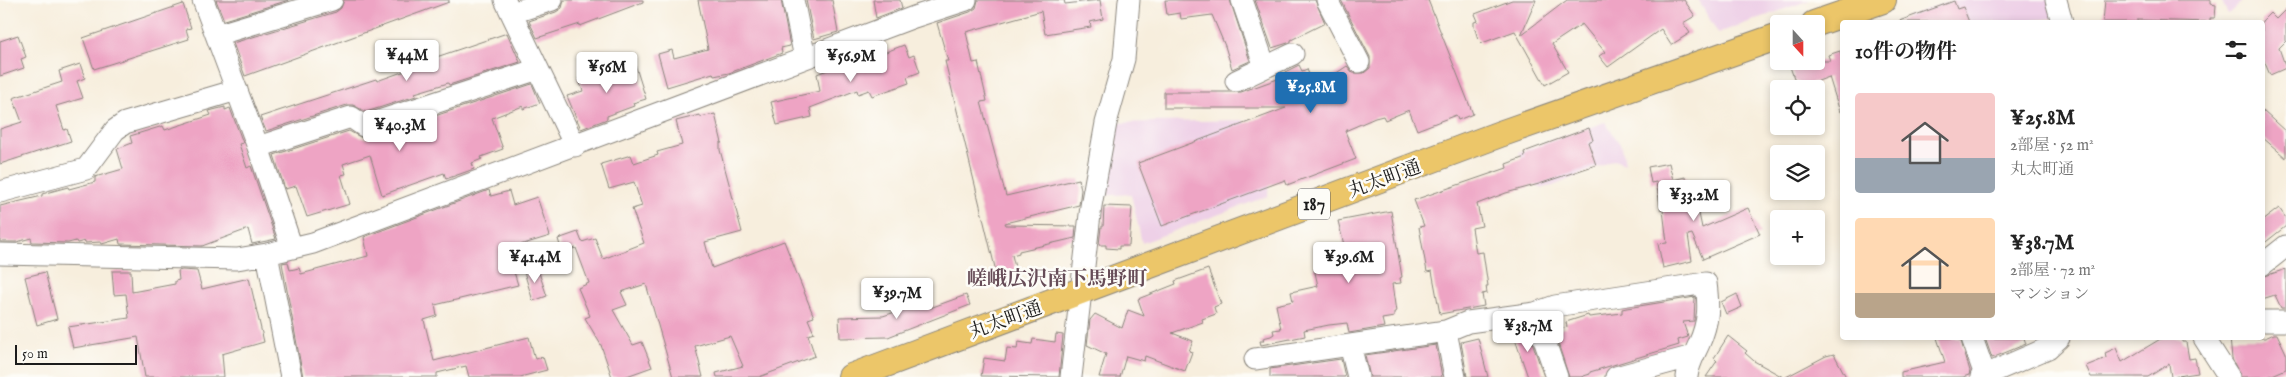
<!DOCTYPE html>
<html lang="ja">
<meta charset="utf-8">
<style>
body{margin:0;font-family:"IM FELL English","Noto Serif JP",serif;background:#f2f2f2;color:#222;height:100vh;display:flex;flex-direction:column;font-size:19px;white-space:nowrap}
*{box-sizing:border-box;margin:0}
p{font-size:16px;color:#767676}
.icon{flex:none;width:28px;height:28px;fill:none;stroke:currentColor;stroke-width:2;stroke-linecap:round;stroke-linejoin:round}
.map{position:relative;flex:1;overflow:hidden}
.sheet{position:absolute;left:1840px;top:20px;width:425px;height:320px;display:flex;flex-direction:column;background:#fff;border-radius:5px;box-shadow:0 2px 8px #0003}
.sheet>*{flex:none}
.needle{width:32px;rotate:159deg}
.buttons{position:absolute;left:1770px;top:15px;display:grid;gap:10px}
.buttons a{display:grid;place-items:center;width:55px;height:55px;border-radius:5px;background:#fff;box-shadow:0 2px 8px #0003;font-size:25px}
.scale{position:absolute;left:15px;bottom:12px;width:122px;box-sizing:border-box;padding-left:5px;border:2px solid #1c1c1c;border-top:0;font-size:14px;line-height:18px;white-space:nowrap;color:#1c1c1c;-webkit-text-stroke:4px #fdfcf7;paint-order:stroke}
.price{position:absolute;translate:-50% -42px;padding:0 11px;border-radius:5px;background:#fff;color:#222;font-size:16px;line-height:32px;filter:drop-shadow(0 1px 2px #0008)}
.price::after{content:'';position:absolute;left:50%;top:30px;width:15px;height:11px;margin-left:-8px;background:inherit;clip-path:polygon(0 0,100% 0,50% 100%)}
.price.selected{background:#1f6fb2;color:#fff}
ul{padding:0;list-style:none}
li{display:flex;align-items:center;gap:15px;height:125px;padding:0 15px}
li span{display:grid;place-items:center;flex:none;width:140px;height:100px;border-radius:5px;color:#555}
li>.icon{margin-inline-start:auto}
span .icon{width:60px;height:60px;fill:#fffc;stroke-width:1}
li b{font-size:21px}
h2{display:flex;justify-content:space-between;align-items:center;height:60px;padding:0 15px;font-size:21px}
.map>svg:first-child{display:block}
.built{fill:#eed0e7}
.building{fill:#eea4c4}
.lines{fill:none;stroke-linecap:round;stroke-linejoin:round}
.minor-casing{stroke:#8a857c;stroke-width:23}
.major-casing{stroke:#8a857c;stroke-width:28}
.minor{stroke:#fff;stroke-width:21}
.major{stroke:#ecc669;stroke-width:26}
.labels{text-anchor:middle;stroke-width:5;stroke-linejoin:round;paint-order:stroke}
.shield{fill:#fdfcf7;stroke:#605f5e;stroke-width:1}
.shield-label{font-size:18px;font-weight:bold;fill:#1c1c1c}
.street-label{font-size:19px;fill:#1c1c1c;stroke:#fdfcf7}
.neighbourhood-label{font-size:20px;font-weight:bold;fill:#664c57;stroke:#fdfcf7}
</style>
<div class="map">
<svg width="2286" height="377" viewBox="0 0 2286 377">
<rect width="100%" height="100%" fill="#fdfcf7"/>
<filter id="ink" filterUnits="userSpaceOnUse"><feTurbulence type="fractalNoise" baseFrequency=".02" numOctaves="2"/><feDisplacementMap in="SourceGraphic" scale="10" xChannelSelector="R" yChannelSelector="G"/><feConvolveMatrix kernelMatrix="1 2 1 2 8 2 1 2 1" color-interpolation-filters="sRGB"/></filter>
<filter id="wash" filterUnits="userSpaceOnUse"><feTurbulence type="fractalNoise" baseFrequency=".0096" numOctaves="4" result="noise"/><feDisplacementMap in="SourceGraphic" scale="20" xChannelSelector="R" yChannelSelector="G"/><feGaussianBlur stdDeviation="1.12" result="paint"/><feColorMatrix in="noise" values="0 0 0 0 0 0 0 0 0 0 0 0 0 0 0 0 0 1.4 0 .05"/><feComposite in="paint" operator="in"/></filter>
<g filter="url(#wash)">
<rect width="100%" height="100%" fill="#f7eedd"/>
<path class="built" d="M1698 0H1810L1718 33Z
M1953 0H2049L2055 18 2032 20 2027 22H1909L1907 16Z
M2221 0H2244L2228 14Z
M1243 120 1269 171 1268 196 1142 243 1131 194 1097 196 1113 123Z
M1605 122 1622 147 1625 164 1614 160 1553 186 1541 188 1536 186 1519 152Z"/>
<g id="blocks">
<path class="building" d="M216 0H289L224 20Z
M344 0H449V2L245 76 233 43 336 12 341 8Z
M564 0H643V2L580 26V24L537 38 529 21 556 12 562 8Z
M698 0H781L790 46 781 48 782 53 729 73 714 76 713 73 667 87 658 54 672 50 674 58 708 49Z
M806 0H832L838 32 814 39Z
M873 0H900L902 8 876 18Z
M978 0H1064L1065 4 1100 0 1103 19 1090 22 1091 27 1045 34 1041 11 966 32 973 63 978 62 987 101 981 102 1006 196 1079 179 1081 190 1079 205 1005 223 1006 225 1076 226 1075 238 1019 251V253L1012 255 1017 276 998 280 945 61H948L937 23 970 12 976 8Z
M1165 0H1230L1250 61 1232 69 1225 46 1212 15 1181 19 1180 13 1167 15Z
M1255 0H1315L1325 23 1291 40V42L1272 48Z
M1341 0H1428L1473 114 1458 120 1456 115 1417 130 1409 110 1385 120 1383 116 1375 118 1345 131 1356 159 1287 185 1285 180 1162 226 1138 163 1286 108H1164V92H1241L1286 76 1285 72 1299 65 1302 71 1307 69 1314 88 1347 66 1353 73H1364L1370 68V57Z
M1512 0H1536L1521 35 1567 0H1684L1695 16 1683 23 1690 33 1671 45 1661 29 1608 67 1599 56 1605 52 1582 24 1552 44 1568 72 1545 85 1515 31 1482 43 1478 39 1474 26V22L1478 21 1475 14Z
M2105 0H2211V4L2216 5 2215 18H2210V22L2137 20V22H2103Z
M1954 1 1957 9 1963 7 1969 22H1899V21Z
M183 4 191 28 186 29 189 39 94 69 83 38Z
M2286 9V41L2279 48 2286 68 2270 75 2262 56V21L2270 13 2276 19Z
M507 33 520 62 449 85 448 83 415 93 416 96 366 112 353 105H347L266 131 260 117 376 79 377 81 405 71 404 69 413 65Z
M18 35 26 57 21 59 24 68 0 76V41Z
M904 45 909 57 914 55 920 72 907 77 909 83 872 96 869 90 858 94 857 90 810 108 812 117 777 125 771 102 820 91 817 74 850 61 852 65Z
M1840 51 1842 58V112H1840L1829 77 1805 86 1795 81 1788 61H1830L1828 55Z
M634 61 646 99 633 103 634 106 607 116V119L581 129 567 96 583 91 578 78Z
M80 64 85 78 77 81 83 98 56 106 64 130 67 129 71 141 0 164V129L22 122 13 98 62 82 59 71Z
M532 84 540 103 523 109V106L492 118 503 149 481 157 482 159 472 163 474 169 446 179 444 173 382 195 370 155 343 164 346 174 341 175 350 204 307 217 296 186 285 189 274 155 349 131 362 138H368Z
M225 107V110L230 108 243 143 239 144 247 168 251 166 276 239 252 244 248 229 202 246 120 244 119 239 102 244 101 242 85 243V241L77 243 76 241 68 243 32 242 31 238 17 242H0V206L42 196V194L68 187 69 189 95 182V177L123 169 117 149 132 143 130 136 163 126 165 130 211 115 209 111Z
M2262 110 2286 132V158L2262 137Z
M715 114 722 143H720V150L742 232 705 242 712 268 784 241 814 317 808 319 814 333 808 335 815 356 759 377H717L716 373 743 366 730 336 695 346 703 377H673L646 284 621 292 627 305 613 310 633 345 642 342 652 367 624 377H612L601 345 585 318 590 316 578 288 589 283 576 248 562 252 558 239 578 232 582 242 595 238 603 259 644 243 632 209 642 206 634 182 609 189 601 164 631 155 634 163 658 155 657 152 682 145 676 121 700 115V117Z
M1589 128 1593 140 1588 142 1596 165 1539 184 1506 193 1477 204 1482 226 1472 228 1476 253 1483 252 1488 286H1486L1487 293 1482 294 1484 306 1440 314 1432 271 1427 272 1419 227 1424 226 1414 200 1507 168 1506 164 1525 157 1524 152Z
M1669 163 1673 180 1685 177 1687 186 1693 184 1702 228 1748 208 1760 234 1703 259 1692 234 1688 235 1692 261 1663 268 1658 244 1667 243 1663 210H1661L1656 182 1651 183 1648 167Z
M489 190 491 196 509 191 513 205 537 197 550 236 507 249 518 285 435 305 437 316 424 320 434 361 529 337 535 359 543 357 547 370 520 377H469L466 366 437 373V377H303L282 263 288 262 290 270 299 268 301 274 368 256 364 237Z
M1104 206 1132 207 1129 246H1119V249L1106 248V245H1099L1101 227H1103Z
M2279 208 2286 218V226L2262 245V221Z
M1391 211 1402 277 1400 278 1401 283 1392 284 1396 312H1394V317L1382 319 1384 327 1349 333 1347 323 1329 325 1304 330 1305 336 1261 345 1260 341H1264L1263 338 1271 336 1274 334 1273 330 1281 329 1276 305 1293 301 1291 292 1318 286 1314 268 1348 261 1338 221Z
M537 267 547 296 533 301 524 272Z
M1208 269 1221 304 1214 307 1216 314 1202 319 1203 322 1172 333 1193 341 1189 351 1192 352 1185 371 1145 356 1144 361 1126 356 1120 377H1099L1106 354 1087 345 1090 320 1095 314 1122 328 1128 310 1144 316 1138 299 1176 284 1175 281Z
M2286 269V308H2281L2275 295 2262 299V277Z
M112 271H131L132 292 175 284V281L179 280 178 271 182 270 197 271 202 289 249 278 264 342 222 354 224 377H145L138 337 73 348 68 327 129 318 126 294 114 295Z
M45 272 57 319 37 325 25 277Z
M1737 294 1742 307 1726 314 1721 302Z
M966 295 970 305 888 337 840 338 839 317 883 316 923 303 925 307 929 305 930 308Z
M1695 297 1694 321 1683 322 1688 337 1678 340 1679 345 1590 372V374L1581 377H1569L1554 331 1567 327 1566 322 1588 315 1589 317 1622 313V309L1627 308Z
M1527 327 1544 377H1528L1518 348 1512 329Z
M1056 334 1063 335 1059 377 981 376 984 358 1005 361 1007 348 1017 349 1018 342 1032 344 1033 339 1055 342Z
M2274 334H2277L2286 353V369L2268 377H2241L2232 359 2230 338H2265Z
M1728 336 1747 351 1745 353 1754 361 1783 377H1706L1717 361 1714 358Z
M1478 338 1488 377H1467L1461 342Z
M1937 338H1960L1970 371 1969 375 1963 377H1901V372L1945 362Z
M1985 338H2024L2026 344 1992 358Z
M2162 338H2182V342H2186L2189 359 2195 358 2198 373 2171 377 2169 364 2148 377H2091L2086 366 2106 358 2105 353 2116 348 2122 362Z
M1436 345 1442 377H1370L1365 355Z
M1834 354 1846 377H1786L1826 356Z
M1341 359 1345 377H1270V369Z"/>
</g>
</g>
<g filter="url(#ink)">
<use href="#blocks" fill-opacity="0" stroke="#8a857c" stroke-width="1"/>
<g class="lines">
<g class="minor-casing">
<path id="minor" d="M203 0 258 147 292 248
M505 0 575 146
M793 0 805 58
M1242 0 1265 67
M1327 0 1359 62
M2056 0 2062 22
M512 13 552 0
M216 35 332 0
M1236 81 1293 54
M258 147 351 117 364 126 538 69
M0 192 86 169 115 130 125 123 237 90
M0 254 237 259 267 254 313 243 914 17 966 0
M267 254 291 377
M2262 265 2286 246
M1535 313 1557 377
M2262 321H2286
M1972 338 1985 375
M2204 338 2229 377
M1350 345 1358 377
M1255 359 1446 331
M1071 377 1091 206 1106 123 1124 59 1129 0
M1455 377 1446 331 1468 322 1535 313 1555 306 1706 283C1709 307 1709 321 1699 344 1694 355 1688 365 1687 377
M1616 377 1693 356
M1981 377 2048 348 2059 338"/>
</g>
<g class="major-casing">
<path id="major" d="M1814 24 1883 0
M851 377 1500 134 1779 36"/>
</g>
<use href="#minor" class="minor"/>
<use href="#major" class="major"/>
</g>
</g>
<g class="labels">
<rect class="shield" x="1298" y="188.5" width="32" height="31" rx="4"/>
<g class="shield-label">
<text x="1314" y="210">187</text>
</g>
<g class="street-label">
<text transform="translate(1384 178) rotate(-20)" y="7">丸太町通</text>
<text transform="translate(1005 319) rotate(-20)" y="7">丸太町通</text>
</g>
<g class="neighbourhood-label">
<text x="1057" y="285">嵯峨広沢南下馬野町</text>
</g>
</g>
</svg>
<div class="buttons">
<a><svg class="needle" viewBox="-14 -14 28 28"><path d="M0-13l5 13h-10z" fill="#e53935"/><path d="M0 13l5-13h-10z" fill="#767676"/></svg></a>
<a><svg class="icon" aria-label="locate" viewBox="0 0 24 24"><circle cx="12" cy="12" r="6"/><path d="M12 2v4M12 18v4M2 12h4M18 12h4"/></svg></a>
<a><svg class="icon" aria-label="layers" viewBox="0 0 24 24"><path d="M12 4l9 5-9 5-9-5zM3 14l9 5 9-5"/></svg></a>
<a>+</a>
</div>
<div class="scale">50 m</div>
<b class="price" style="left:407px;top:82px">¥44M</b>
<b class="price" style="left:851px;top:83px">¥56.9M</b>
<b class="price" style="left:607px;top:94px">¥56M</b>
<b class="price selected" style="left:1311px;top:114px">¥25.8M</b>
<b class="price" style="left:400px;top:152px">¥40.3M</b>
<b class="price" style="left:1694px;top:222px">¥33.2M</b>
<b class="price" style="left:535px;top:284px">¥41.4M</b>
<b class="price" style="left:1349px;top:284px">¥39.6M</b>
<b class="price" style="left:897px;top:320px">¥39.7M</b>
<b class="price" style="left:1528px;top:353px">¥38.7M</b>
<section class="sheet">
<h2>10件の物件<svg class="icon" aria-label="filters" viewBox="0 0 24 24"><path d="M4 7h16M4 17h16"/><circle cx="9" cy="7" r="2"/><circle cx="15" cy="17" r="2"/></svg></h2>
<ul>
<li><span style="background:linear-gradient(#f6c9c9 65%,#9aa5b1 0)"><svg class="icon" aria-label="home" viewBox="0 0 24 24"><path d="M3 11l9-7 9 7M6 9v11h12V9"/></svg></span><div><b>¥25.8M</b><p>2部屋 · 52 m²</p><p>丸太町通</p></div></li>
<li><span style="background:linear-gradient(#ffd9b3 75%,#b9a48a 0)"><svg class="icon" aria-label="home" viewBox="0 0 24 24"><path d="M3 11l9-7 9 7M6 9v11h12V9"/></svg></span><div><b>¥38.7M</b><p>2部屋 · 72 m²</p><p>マンション</p></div></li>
</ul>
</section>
</div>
